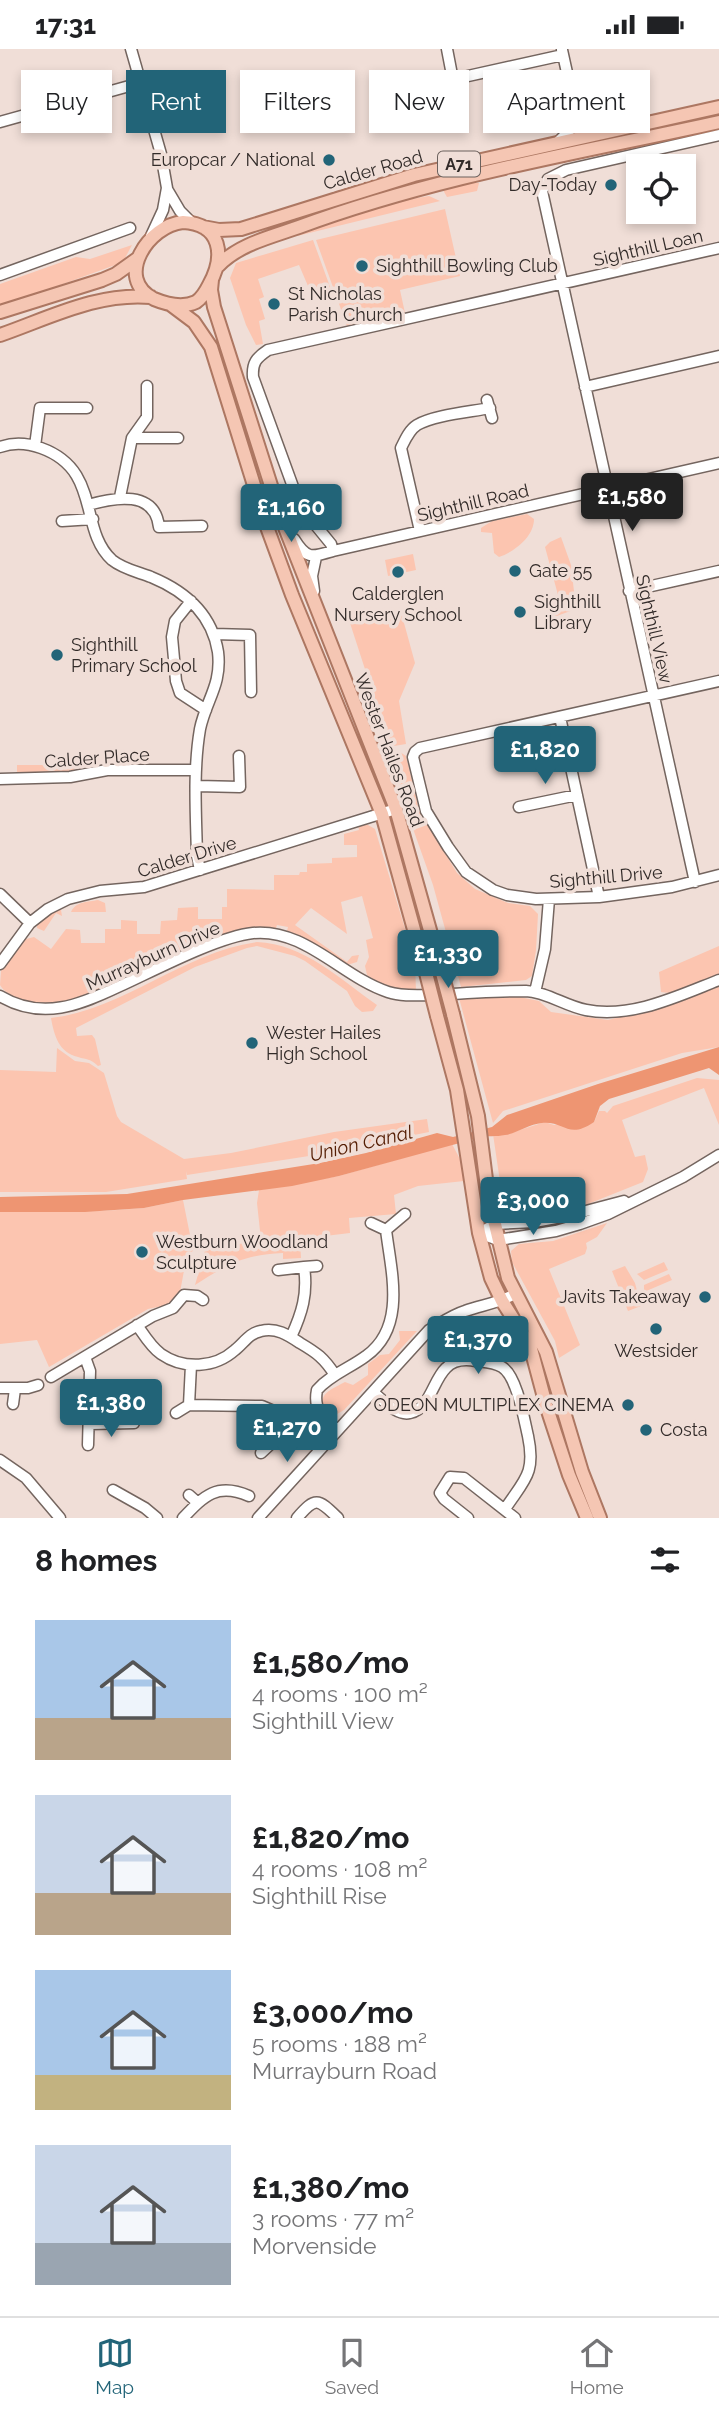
<!DOCTYPE html>
<meta charset="utf-8">
<style>
body{margin:0;font-family:Raleway,sans-serif;background:#f2f2f2;color:#202124;height:100vh;display:flex;flex-direction:column;font-size:26px;white-space:nowrap}
*{box-sizing:border-box;margin:0}
p{font-size:23px;color:#757577}
.icon{flex:none;width:38px;height:38px;fill:none;stroke:currentColor;stroke-width:2;stroke-linecap:round;stroke-linejoin:round}
.map{position:relative;height:1469px;overflow:hidden}
.panel{display:flex;flex-direction:column;background:#fff;flex:1}
.panel>*{flex:none}
.top-card{position:absolute;left:21px;top:21px;width:677px;height:63px;display:flex;gap:14px}
.buttons{position:absolute;left:626px;top:105px;display:grid;gap:14px}
.buttons a{display:grid;place-items:center;width:70px;height:70px;border-radius:0px;background:#fff;box-shadow:0 4px 10px #0003;font-size:35px}
.price{position:absolute;translate:-50% -60px;padding:0 16px;border-radius:7px;background:#226478;color:#fff;font-size:23px;line-height:46px;filter:drop-shadow(0 2px 4px #0008)}
.price::after{content:'';position:absolute;left:50%;top:42px;width:21px;height:16px;margin-left:-10px;background:inherit;clip-path:polygon(0 0,100% 0,50% 100%)}
.price.selected{background:#222;color:#fff}
ul{padding:0;list-style:none}
li{display:flex;align-items:center;gap:21px;height:175px;padding:0 35px}
li span{display:grid;place-items:center;flex:none;width:196px;height:140px;border-radius:0px;color:#555}
li>.icon{margin-inline-start:auto}
span .icon{width:84px;height:84px;fill:#fffc;stroke-width:1}
li b{font-size:30px}
h2{display:flex;justify-content:space-between;align-items:center;height:84px;padding:0 35px;font-size:30px}
.chip{padding:0 24px;border-radius:0px;background:#fff;box-shadow:0 4px 10px #0003;font-size:24px;line-height:63px}
.chip.selected{background:#226478;color:#fff}
.status{display:flex;justify-content:space-between;align-items:center;height:49px;padding:0 35px;background:#fff;direction:ltr}
.status svg{height:19px;fill:currentColor}
.tab-bar{display:flex;justify-content:space-around;align-items:center;height:98px;border-top:2px solid #e0e0e0;background:#fff;font-size:19px;color:#757577}
.tab-bar a{display:grid;justify-items:center;gap:4px}
.tab-bar .selected{color:#226478}
.map>svg:first-child{display:block}
.green{fill:#fcc5b0}
.water{fill:#ee9572}
.lines{fill:none;stroke-linecap:round;stroke-linejoin:round}
.minor-casing{stroke:#74655f;stroke-width:13}
.major-casing{stroke:#ad7762;stroke-width:16}
.minor{stroke:#fff;stroke-width:10}
.major{stroke:#f5c6b3;stroke-width:12}
.major-bridge-casing{stroke:#ad7762;stroke-width:16;stroke-linecap:butt}
.major-bridge{stroke:#f5c6b3;stroke-width:12}
.poi-dot{fill:#226478;stroke:#f0ded7;stroke-width:2.5}
.labels{text-anchor:middle;stroke-width:7;stroke-linejoin:round;paint-order:stroke}
.shield{fill:#f0ded7;stroke:#6b615d;stroke-width:2}
.shield-label{font-size:16px;font-weight:bold;fill:#322b29}
.poi-label{font-size:18px;fill:#322b29;stroke:#f0ded7;text-anchor:start}
.street-label{font-size:18px;fill:#322b29;stroke:#f0ded7}
.water-label{font-size:19px;font-style:italic;fill:#541d03;stroke:#f0ded7}
</style>
<div class="status"><b>17:31</b><svg viewBox="0 0 49 12"><path d="M0 12V9h3v3zM5 12V6h3v6zM10 12V3h3v9zM15 12V0h3v12zM26 1h20v11H26zM47 4h2v5h-2z"/></svg></div>
<div class="map">
<svg width="719" height="1469" viewBox="0 0 719 1469">
<rect width="100%" height="100%" fill="#f0ded7"/>
<path class="green" d="M471 134H479L477 142 447 148 443 141Z
M429 147 440 152 297 187 304 180 399 152Z
M445 160 460 227 400 241 405 264 347 277 316 191Z
M313 191 333 246 314 251 299 216 258 230 264 248 259 250 265 270 259 272 263 295 256 296 246 276 230 229 236 214Z
M132 196 125 209 118 215 0 258V235L76 208 90 210Z
M527 465 534 470C534 488 514 503 499 508L494 504 492 484 481 483V479L492 472Z
M561 488 571 516 576 560 554 568 549 563V553L558 546 545 498 550 493Z
M413 505 416 521 388 527 385 511Z
M401 563 415 614 399 652 406 695 394 697 389 694 350 574Z
M400 703 406 707 419 761 457 824 475 840 508 854 530 857 538 865 536 901 532 927 526 931 461 938 433 836 401 746 395 706Z
M17 716H89L65 723 17 724Z
M358 776H368L375 780 415 913 416 942 383 937 367 926 365 917 369 908 366 891 373 889 362 847 341 853 347 885 311 859 295 876 347 913 352 907 359 906 357 913 347 916 305 889 287 882 288 878 277 876 276 879C256 878 237 881 218 888 186 900 155 915 124 929 104 938 85 948 64 953 45 958 11 954 0 936L1 922 22 891 34 888 51 900 66 880 80 881 81 894H105V880H121V871L137 872V885H160L161 872 177 871 178 859 198 858V870H222V858H227V840L274 841V826H299L300 823H307V815L332 814V809L357 808V796H344V785L359 781Z
M98 851 105 854 106 863H71C76 852 88 853 98 851Z
M57 861H61L62 867 56 864 44 882 37 879V874Z
M257 893C304 895 340 930 377 956L373 962 362 963 355 957 347 942 305 912 295 907 257 897 247 899 195 918 76 979 77 987 92 986 95 990 101 1016 98 1017C90 1009 87 1011 78 1008 59 1004 54 986 51 969 124 960 184 903 257 893Z
M719 897V926L669 944 661 943 659 923Z
M719 933V998L682 1004 503 1062 493 1074 459 949 515 947 539 952 551 963 608 971 651 960Z
M57 999 75 1012 89 1014 104 1024 117 1067 121 1073 184 1110 231 1104 334 1083 427 1070 429 1083 309 1107 187 1126 186 1122 187 1130 106 1143H0V1021L56 1023Z
M697 1029 719 1031V1076L704 1039 622 1071 635 1108 645 1106 648 1120 643 1133 583 1157 512 1165 504 1160 493 1085 504 1086 545 1073 554 1076 594 1073 599 1062H605L607 1064 613 1057Z
M452 1095 462 1114 464 1132 418 1137 394 1146 396 1165 349 1169 350 1184 300 1190 301 1209 283 1210V1204C243 1206 228 1215 195 1236L205 1201 261 1191 257 1154 259 1141 339 1127Z
M183 1151 193 1201 185 1216 179 1249 167 1256 148 1260 49 1318 37 1291 0 1295V1163L104 1162 144 1159Z
M607 1174 597 1188 586 1194 587 1199 585 1205 549 1220 580 1296 559 1309 555 1292 512 1213 511 1202 519 1195 553 1192Z
M664 1213 668 1221 644 1231 637 1225Z
M625 1217 635 1234 641 1257 628 1262 612 1222Z
M669 1225 672 1231 644 1243V1236Z
M479 1270H498L525 1310 520 1313C515 1308 509 1300 503 1297 480 1284 453 1290 431 1298L429 1295 458 1276Z
M399 1282H417L344 1361 337 1365H329C313 1347 330 1341 345 1333L353 1336 368 1326V1315L380 1306 389 1305 400 1291Z"/>
<path class="water" d="M719 998V1026L709 1019 609 1050 600 1057 594 1073C568 1091 565 1072 542 1074 529 1075 518 1084 505 1086 496 1088 488 1086 478 1089L339 1127 292 1137 183 1151 144 1159 85 1163H0V1148L127 1145 320 1114 366 1104 437 1084 453 1088 492 1078 507 1066 598 1035Z"/>
<g class="lines">
<g class="minor-casing">
<path id="minor" d="M131 0 161 105 167 139 163 161 151 187
M447 0 452 26 459 29 563 6
M562 1 577 69 587 78 603 82
M0 73 140 34
M558 93 570 81 577 69
M167 140 180 162 192 174
M0 226 130 179
M585 338 719 307
M487 351 492 369
M132 389H178
M35 397 40 359H87
M0 398C14 393 27 394 41 399 102 421 78 480 112 511 123 520 138 523 151 528 185 542 212 565 218 603 222 636 206 651 200 680 193 721 196 765 197 807L200 821
M120 448 132 389 147 368V337
M88 456C115 448 155 441 159 478L202 477
M62 472 93 470
M420 482 401 399C405 391 409 381 417 376 434 366 470 363 490 359
M294 490C307 511 312 508 333 502L719 414
M333 502 331 495 300 457 253 328C252 314 256 309 268 301L719 199
M314 542 312 527 316 508
M629 542 719 522
M191 552 175 572 172 588 176 632 180 644 206 661
M214 585 250 586 251 643
M719 632 420 699 415 703 413 708 426 762 448 798 466 823 493 841 507 846 536 850 599 848 672 838 719 826
M560 668 599 848
M0 730 70 728 107 721H196
M197 737 240 738 239 707
M519 758 577 746
M695 833 542 142 548 130 566 121 719 86
M0 845 30 874
M0 915 30 874 48 860 68 850 100 842 144 838 396 760
M535 943 545 900 549 850
M0 947C42 972 80 956 120 937 155 921 217 888 253 884 305 879 342 928 388 943 403 948 420 946 435 946 465 944 496 942 526 942 547 943 565 957 586 961 631 970 678 947 719 931
M371 1174 386 1181 405 1165
M479 1184 498 1191 556 1182 580 1175 608 1165 683 1128 719 1106
M479 1184 495 1175 534 1173 567 1167 624 1152
M304 1218 317 1217
M278 1221 304 1218C308 1245 302 1264 291 1288
M137 1276C144 1286 151 1298 161 1305 184 1321 215 1319 235 1301 244 1294 249 1284 261 1282 276 1278 288 1286 300 1294 317 1304 324 1309 335 1326
M85 1308 90 1322 88 1396
M191 1316 189 1356 262 1357 276 1363 302 1389
M51 1328 153 1267 173 1259 184 1246 197 1247 203 1251
M0 1339H28L38 1336
M374 1344C384 1352 397 1367 410 1364 430 1360 433 1331 446 1319 454 1310 465 1310 476 1312 485 1313 494 1313 502 1318 517 1327 524 1370 528 1387 536 1425 524 1431 505 1460
M13 1355 15 1340
M176 1364 189 1356
M89 1375 134 1374
M338 1381C323 1370 313 1361 317 1341 330 1326 350 1319 366 1307 407 1278 391 1222 386 1181
M261 1404 290 1377
M0 1411 26 1429 60 1469
M113 1441 145 1459 157 1469
M189 1446 198 1454
M183 1469C204 1447 217 1433 249 1447
M258 1469 429 1281C441 1274 452 1266 465 1262 482 1256 499 1254 515 1245
M297 1469C316 1447 318 1450 338 1469
M468 1469 444 1450 440 1444 450 1428 464 1429 515 1469"/>
</g>
<g class="major-casing">
<path id="major" d="M183 173C222 175 225 207 209 236 206 242 202 249 196 253 183 259 166 255 154 250 113 229 149 176 183 173Z
M203 178 219 181 241 180 414 126 719 58
M218 217C239 195 271 188 299 178 434 128 578 104 719 73
M212 231 211 241 214 258 282 471 396 760 442 924
M170 255 194 273 211 298 267 478 292 546 382 765 426 924
M0 263 102 231 116 225 137 210
M0 286C49 269 98 243 151 248
M453 965 478 1067 488 1146 508 1229 546 1303 582 1423 600 1469
M437 967 457 1041 479 1184 491 1229 502 1252 530 1296 546 1356 569 1426 587 1469"/>
</g>
<use href="#minor" class="minor"/>
<use href="#major" class="major"/>
<g class="major-bridge-casing">
<path id="major-bridge" d="M426 924 437 967
M442 924 453 965"/>
</g>
<use href="#major-bridge" class="major-bridge"/>
</g>
<g class="poi-dot">
<circle cx="329" cy="111" r="7"/>
<circle cx="611" cy="136" r="7"/>
<circle cx="362" cy="217" r="7"/>
<circle cx="274" cy="255" r="7"/>
<circle cx="515" cy="522" r="7"/>
<circle cx="398" cy="523" r="7"/>
<circle cx="520" cy="563" r="7"/>
<circle cx="57" cy="606" r="7"/>
<circle cx="252" cy="994" r="7"/>
<circle cx="142" cy="1203" r="7"/>
<circle cx="705" cy="1248" r="7"/>
<circle cx="656" cy="1280" r="7"/>
<circle cx="628" cy="1356" r="7"/>
<circle cx="646" cy="1381" r="7"/>
</g>
<g class="labels">
<rect class="shield" x="438" y="102.5" width="42" height="25" rx="5"/>
<g class="shield-label">
<text x="459" y="121">A71</text>
</g>
<g class="poi-label">
<text x="315" y="117" text-anchor="end">Europcar / National</text>
<text x="597" y="142" text-anchor="end">Day-Today</text>
<text x="376" y="223">Sighthill Bowling Club</text>
<text x="288" y="251">St Nicholas<tspan x="288" dy="21">Parish Church</tspan></text>
<text x="529" y="528">Gate 55</text>
<text x="398" y="551" text-anchor="middle">Calderglen<tspan x="398" dy="21">Nursery School</tspan></text>
<text x="534" y="559">Sighthill<tspan x="534" dy="21">Library</tspan></text>
<text x="71" y="602">Sighthill<tspan x="71" dy="21">Primary School</tspan></text>
<text x="266" y="990">Wester Hailes<tspan x="266" dy="21">High School</tspan></text>
<text x="156" y="1199">Westburn Woodland<tspan x="156" dy="21">Sculpture</tspan></text>
<text x="691" y="1254" text-anchor="end">Javits Takeaway</text>
<text x="656" y="1308" text-anchor="middle">Westsider</text>
<text x="614" y="1362" text-anchor="end">ODEON MULTIPLEX CINEMA</text>
<text x="660" y="1387">Costa</text>
</g>
<g class="street-label">
<text transform="translate(373 121) rotate(-16)" y="6">Calder Road</text>
<text transform="translate(648 199) rotate(-13)" y="6">Sighthill Loan</text>
<text transform="translate(473 454) rotate(-13)" y="6">Sighthill Road</text>
<text transform="translate(654 580) rotate(77)" y="6">Sighthill View</text>
<text transform="translate(389 701) rotate(69)" y="6">Wester Hailes Road</text>
<text transform="translate(97 709) rotate(-4)" y="6">Calder Place</text>
<text transform="translate(187 808) rotate(-17)" y="6">Calder Drive</text>
<text transform="translate(606 828) rotate(-5)" y="6">Sighthill Drive</text>
<text transform="translate(153 907) rotate(-24)" y="6">Murrayburn Drive</text>
</g>
<g class="water-label">
<text transform="translate(361 1094) rotate(-13)" y="7">Union Canal</text>
</g>
</g>
</svg>
<div class="buttons">
<a><svg class="icon" aria-label="locate" viewBox="0 0 24 24"><circle cx="12" cy="12" r="6"/><path d="M12 2v4M12 18v4M2 12h4M18 12h4"/></svg></a>
</div>
<b class="price selected" style="left:632px;top:484px">£1,580</b>
<b class="price" style="left:291px;top:495px">£1,160</b>
<b class="price" style="left:545px;top:737px">£1,820</b>
<b class="price" style="left:448px;top:941px">£1,330</b>
<b class="price" style="left:533px;top:1188px">£3,000</b>
<b class="price" style="left:478px;top:1327px">£1,370</b>
<b class="price" style="left:111px;top:1390px">£1,380</b>
<b class="price" style="left:287px;top:1415px">£1,270</b>
<div class="top-card">
<a class="chip">Buy</a>
<a class="chip selected">Rent</a>
<a class="chip">Filters</a>
<a class="chip">New</a>
<a class="chip">Apartment</a>
</div>
</div>
<section class="panel">
<h2>8 homes<svg class="icon" aria-label="filters" viewBox="0 0 24 24"><path d="M4 7h16M4 17h16"/><circle cx="9" cy="7" r="2"/><circle cx="15" cy="17" r="2"/></svg></h2>
<ul>
<li><span style="background:linear-gradient(#a9c7e8 70%,#b9a48a 0)"><svg class="icon" aria-label="home" viewBox="0 0 24 24"><path d="M3 11l9-7 9 7M6 9v11h12V9"/></svg></span><div><b>£1,580/mo</b><p>4 rooms · 100 m²</p><p>Sighthill View</p></div></li>
<li><span style="background:linear-gradient(#c9d6e8 70%,#b9a48a 0)"><svg class="icon" aria-label="home" viewBox="0 0 24 24"><path d="M3 11l9-7 9 7M6 9v11h12V9"/></svg></span><div><b>£1,820/mo</b><p>4 rooms · 108 m²</p><p>Sighthill Rise</p></div></li>
<li><span style="background:linear-gradient(#a9c7e8 75%,#c2b280 0)"><svg class="icon" aria-label="home" viewBox="0 0 24 24"><path d="M3 11l9-7 9 7M6 9v11h12V9"/></svg></span><div><b>£3,000/mo</b><p>5 rooms · 188 m²</p><p>Murrayburn Road</p></div></li>
<li><span style="background:linear-gradient(#c9d6e8 70%,#9aa5b1 0)"><svg class="icon" aria-label="home" viewBox="0 0 24 24"><path d="M3 11l9-7 9 7M6 9v11h12V9"/></svg></span><div><b>£1,380/mo</b><p>3 rooms · 77 m²</p><p>Morvenside</p></div></li>
</ul>
</section>
<nav class="tab-bar">
<a class="selected"><svg class="icon" aria-label="map" viewBox="0 0 24 24"><path d="M3 6l6-2 6 2 6-2v14l-6 2-6-2-6 2zM9 4v14M15 6v14"/></svg>Map</a>
<a><svg class="icon" aria-label="saved" viewBox="0 0 24 24"><path d="M7 4h10v16l-5-4-5 4z"/></svg>Saved</a>
<a><svg class="icon" aria-label="home" viewBox="0 0 24 24"><path d="M3 11l9-7 9 7M6 9v11h12V9"/></svg>Home</a>
</nav>
